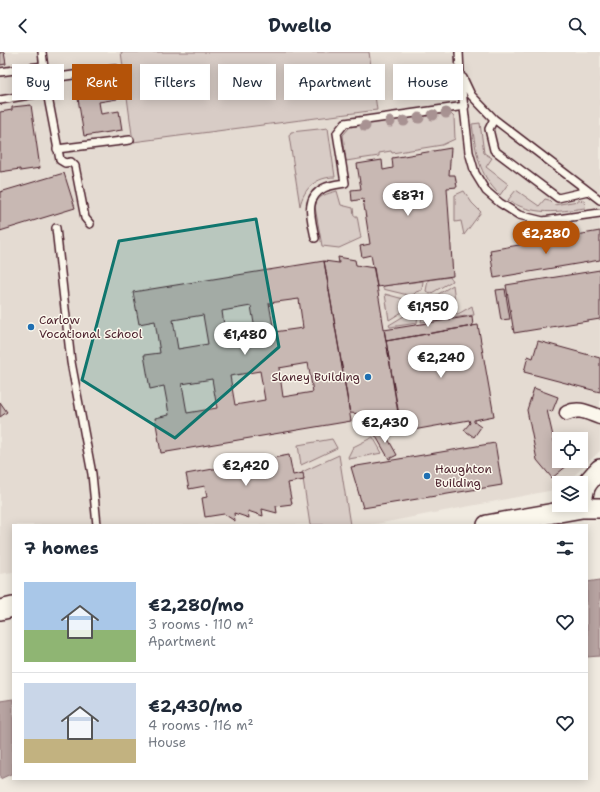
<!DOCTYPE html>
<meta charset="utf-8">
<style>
body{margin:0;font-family:"Shantell Sans",sans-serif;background:#f2f2f3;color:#1f2937;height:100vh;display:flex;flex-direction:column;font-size:15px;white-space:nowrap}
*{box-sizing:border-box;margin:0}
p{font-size:13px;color:#747a83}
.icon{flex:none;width:22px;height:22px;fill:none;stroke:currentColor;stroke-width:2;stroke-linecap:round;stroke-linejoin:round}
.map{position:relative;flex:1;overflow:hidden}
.side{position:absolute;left:12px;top:472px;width:576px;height:256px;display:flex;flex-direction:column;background:#fff;border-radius:0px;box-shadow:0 2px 10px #0003}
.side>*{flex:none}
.hud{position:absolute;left:12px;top:12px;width:576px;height:36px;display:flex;gap:8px}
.buttons{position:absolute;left:552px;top:380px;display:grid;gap:8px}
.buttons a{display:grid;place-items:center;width:36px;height:36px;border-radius:0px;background:#fff;box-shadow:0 2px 10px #0003;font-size:20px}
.price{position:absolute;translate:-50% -34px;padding:0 9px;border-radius:14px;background:#fff;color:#222;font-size:13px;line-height:26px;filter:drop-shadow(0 1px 2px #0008)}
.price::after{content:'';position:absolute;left:50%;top:24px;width:12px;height:9px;margin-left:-6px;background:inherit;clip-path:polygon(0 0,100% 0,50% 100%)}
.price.selected{background:#b45309;color:#fff}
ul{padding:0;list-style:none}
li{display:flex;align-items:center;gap:12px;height:100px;padding:0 12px}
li+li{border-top:1px solid #e0e1e3}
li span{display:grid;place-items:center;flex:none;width:112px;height:80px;border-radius:0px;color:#555}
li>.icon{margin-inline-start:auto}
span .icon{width:48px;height:48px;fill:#fffc;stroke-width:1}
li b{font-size:17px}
h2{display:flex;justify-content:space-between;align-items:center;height:48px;padding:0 12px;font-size:17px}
.chip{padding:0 14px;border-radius:0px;background:#fff;box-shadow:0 2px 10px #0003;font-size:14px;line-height:36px}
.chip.selected{background:#b45309;color:#fff}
header{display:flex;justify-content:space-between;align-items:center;height:52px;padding:0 12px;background:#fff;font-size:18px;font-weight:700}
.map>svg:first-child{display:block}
.built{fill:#e4dbd2;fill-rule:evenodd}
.green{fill:#d8ccc6;stroke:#917678}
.water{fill:#b8a4a2;stroke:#8c6f72}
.building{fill:#c8b8b3;stroke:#4a1f2b;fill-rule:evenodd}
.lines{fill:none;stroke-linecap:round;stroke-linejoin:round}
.lane-casing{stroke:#4a1f2b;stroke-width:10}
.street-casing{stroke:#4a1f2b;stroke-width:17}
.secondary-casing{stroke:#4a1f2b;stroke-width:22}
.lane{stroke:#fbf7ec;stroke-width:7}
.street{stroke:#fbf7ec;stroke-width:14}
.secondary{stroke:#fbf7ec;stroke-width:19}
.tree{fill:#a89292}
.marked{fill:#0f766e;fill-opacity:0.2;stroke:#0f766e;stroke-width:3;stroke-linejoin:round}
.poi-dot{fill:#1f6fb2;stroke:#fbf7ec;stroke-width:1.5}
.labels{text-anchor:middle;stroke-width:3;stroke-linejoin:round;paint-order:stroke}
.poi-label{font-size:12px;fill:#4a1f2b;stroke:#fbf7ec;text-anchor:start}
</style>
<header><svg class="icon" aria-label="back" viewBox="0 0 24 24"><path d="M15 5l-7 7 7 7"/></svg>Dwello<svg class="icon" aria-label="search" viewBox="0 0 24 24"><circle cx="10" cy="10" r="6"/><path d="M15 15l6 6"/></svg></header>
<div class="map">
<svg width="600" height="740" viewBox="0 0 600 740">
<rect width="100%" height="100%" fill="#f0eae0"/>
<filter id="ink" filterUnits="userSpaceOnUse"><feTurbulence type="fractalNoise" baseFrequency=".025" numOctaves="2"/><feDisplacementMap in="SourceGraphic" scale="8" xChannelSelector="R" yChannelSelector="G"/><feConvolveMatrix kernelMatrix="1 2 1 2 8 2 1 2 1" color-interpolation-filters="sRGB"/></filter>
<g filter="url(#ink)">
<path class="built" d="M0 0H600V399L566 431H559V437L371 473H13V520L0 522ZM559 387H581V409H559Z"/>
<path class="green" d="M121 0H369L377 58 133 90Z
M444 59 449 60 454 65 455 87 442 93 392 101 391 99 379 101V104L346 109 343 83 350 75Z
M480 71 484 101 492 106 486 115 508 132 500 143C478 122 476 100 472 72Z
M328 76 335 125C316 125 304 136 300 154L289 84 291 80Z
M516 138 539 154 545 147 549 148 554 153 584 148 585 156C557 160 533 164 508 148Z
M337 139 341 153 353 156 354 164H357L361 186 339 196 322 194 315 155C317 143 327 142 337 139Z
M464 139 472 151 481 160 464 183 461 169 455 170V143Z
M450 225 452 229 430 242 426 239 428 228Z
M423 229 422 238 416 240 412 244 383 237V234Z
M453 233 456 256 433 250 432 246Z
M385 242 411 249 412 254 389 268Z
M472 254 474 263 421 270 423 261 428 259 432 255 458 262Z
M414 258 418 260 417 271 390 275 389 273Z
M373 385 382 401 349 407 348 405 353 395Z
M332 387 337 396 301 413 298 393Z
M339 403 350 473H310L302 420Z"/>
<path class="water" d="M600 528V604L587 605V530Z
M13 647V721L0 727V649Z"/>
<path class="building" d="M0 0H4L6 12 0 13Z
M114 28 117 47 99 50 101 62 119 59 122 78 84 84 76 34Z
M31 53 40 116 20 119V117L0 120V60L12 58V55Z
M451 96 449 123H455L457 135 447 136 453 224 377 235 371 203 362 205 360 194 370 192 363 147 352 149 351 138 361 137 357 112 382 108 383 118 393 116 392 106Z
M64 121 75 156 0 179V140Z
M600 179V208L494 226 490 198Z
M338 205 355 208 356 213 374 216 399 367 382 365 363 377 361 362 350 361 324 209 339 211Z
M324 209 351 369 161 401 155 366 169 363 167 350 164 334 150 337 144 303 160 301 155 269 139 272 133 240ZM299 247 303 276 274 280 269 251ZM251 254 256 283 226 288 222 259ZM203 263 208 292 178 297 173 268ZM308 311 313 340 283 345 279 316ZM260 319 265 348 235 353 230 324ZM212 327 217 356 187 361 182 332Z
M600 218V267L514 281 506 233Z
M505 237 510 267 501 268 496 238Z
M472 264 473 274 386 289 384 278Z
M478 273 494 364 474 368V370L481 375 474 385 464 378 470 371 469 368 402 380 386 289Z
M538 289 600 306V340L524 320 528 304 533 306Z
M534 336 558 345 552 360 547 358 557 402 559 401V409H573L552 426 537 408 527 358Z
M0 350 7 360 0 365Z
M382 376 397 403 389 407 374 381Z
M581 390 587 397 581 402Z
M495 391 502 433 363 456 351 415Z
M289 403 293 423 303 421 304 428 288 431 292 452 276 454 277 461 262 457 263 464 248 459 249 466 234 461 235 469 224 462 205 465 202 446 207 445 205 434 189 437 186 422Z"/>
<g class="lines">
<g class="lane-casing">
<path id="lane" d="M42 0 47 40 60 108 65 111 71 110 75 114 85 166 90 172
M459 0 460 21 469 100 475 121 486 139 500 151 519 163 543 169 600 161
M0 20 44 14
M463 26 471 43 494 67 600 148
M45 27 115 17
M0 48 47 40
M494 67 489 77 494 98 558 146 588 139
M57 97 130 88
M56 176 71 310 92 422 97 473
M315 186C312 168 303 146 324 136 330 133 339 132 345 131L337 81 345 71 465 54"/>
</g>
<g class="street-casing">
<path id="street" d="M567 361C579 355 588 361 600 365"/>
</g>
<g class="secondary-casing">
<path id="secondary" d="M582 456C583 435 585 432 600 417
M487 473 582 456H600
M0 558 13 555"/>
</g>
<use href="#lane" class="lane"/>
<use href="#street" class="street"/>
<use href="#secondary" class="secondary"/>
</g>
<g class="tree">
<circle cx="446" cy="61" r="5.5"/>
<circle cx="433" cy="63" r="5.5"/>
<circle cx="419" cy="66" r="5.5"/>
<circle cx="404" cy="69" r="5.5"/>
<circle cx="390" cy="70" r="5.5"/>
<circle cx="365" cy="74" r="5.5"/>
</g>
</g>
<path class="marked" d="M256 167 279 295 175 386 82 328 119 189Z"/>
<g class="poi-dot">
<circle cx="31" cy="275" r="4"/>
<circle cx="368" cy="325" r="4"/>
<circle cx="427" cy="424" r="4"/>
</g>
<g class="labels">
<g class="poi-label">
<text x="39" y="272">Carlow<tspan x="39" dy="14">Vocational School</tspan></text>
<text x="360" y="329" text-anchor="end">Slaney Building</text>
<text x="435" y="421">Haughton<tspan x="435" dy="14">Building</tspan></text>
</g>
</g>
</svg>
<div class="buttons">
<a><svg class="icon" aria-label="locate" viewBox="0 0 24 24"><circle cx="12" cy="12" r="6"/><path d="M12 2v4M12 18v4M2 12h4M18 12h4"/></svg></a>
<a><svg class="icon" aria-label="layers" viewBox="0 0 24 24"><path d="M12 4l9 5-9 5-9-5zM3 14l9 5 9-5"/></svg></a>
</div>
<b class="price" style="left:408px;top:165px">€871</b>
<b class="price selected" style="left:546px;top:203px">€2,280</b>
<b class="price" style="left:428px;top:276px">€1,950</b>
<b class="price" style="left:245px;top:304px">€1,480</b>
<b class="price" style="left:441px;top:327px">€2,240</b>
<b class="price" style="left:385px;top:392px">€2,430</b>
<b class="price" style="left:246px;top:435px">€2,420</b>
<div class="hud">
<a class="chip">Buy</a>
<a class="chip selected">Rent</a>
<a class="chip">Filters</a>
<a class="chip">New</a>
<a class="chip">Apartment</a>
<a class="chip">House</a>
</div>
<section class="side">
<h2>7 homes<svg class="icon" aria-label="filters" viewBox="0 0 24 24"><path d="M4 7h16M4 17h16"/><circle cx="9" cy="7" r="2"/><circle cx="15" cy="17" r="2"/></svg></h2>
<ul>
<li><span style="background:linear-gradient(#a9c7e8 60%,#8fb573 0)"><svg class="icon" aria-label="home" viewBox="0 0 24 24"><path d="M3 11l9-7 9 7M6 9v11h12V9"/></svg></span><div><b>€2,280/mo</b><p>3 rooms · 110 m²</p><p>Apartment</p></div><svg class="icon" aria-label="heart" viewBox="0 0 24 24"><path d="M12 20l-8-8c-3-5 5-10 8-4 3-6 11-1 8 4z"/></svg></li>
<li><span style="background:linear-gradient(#c9d6e8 70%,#c2b280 0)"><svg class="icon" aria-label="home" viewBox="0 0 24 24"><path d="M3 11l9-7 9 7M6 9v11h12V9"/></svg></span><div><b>€2,430/mo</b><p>4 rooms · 116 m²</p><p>House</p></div><svg class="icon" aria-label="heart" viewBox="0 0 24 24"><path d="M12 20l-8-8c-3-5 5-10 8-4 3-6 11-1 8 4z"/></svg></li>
</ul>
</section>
</div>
